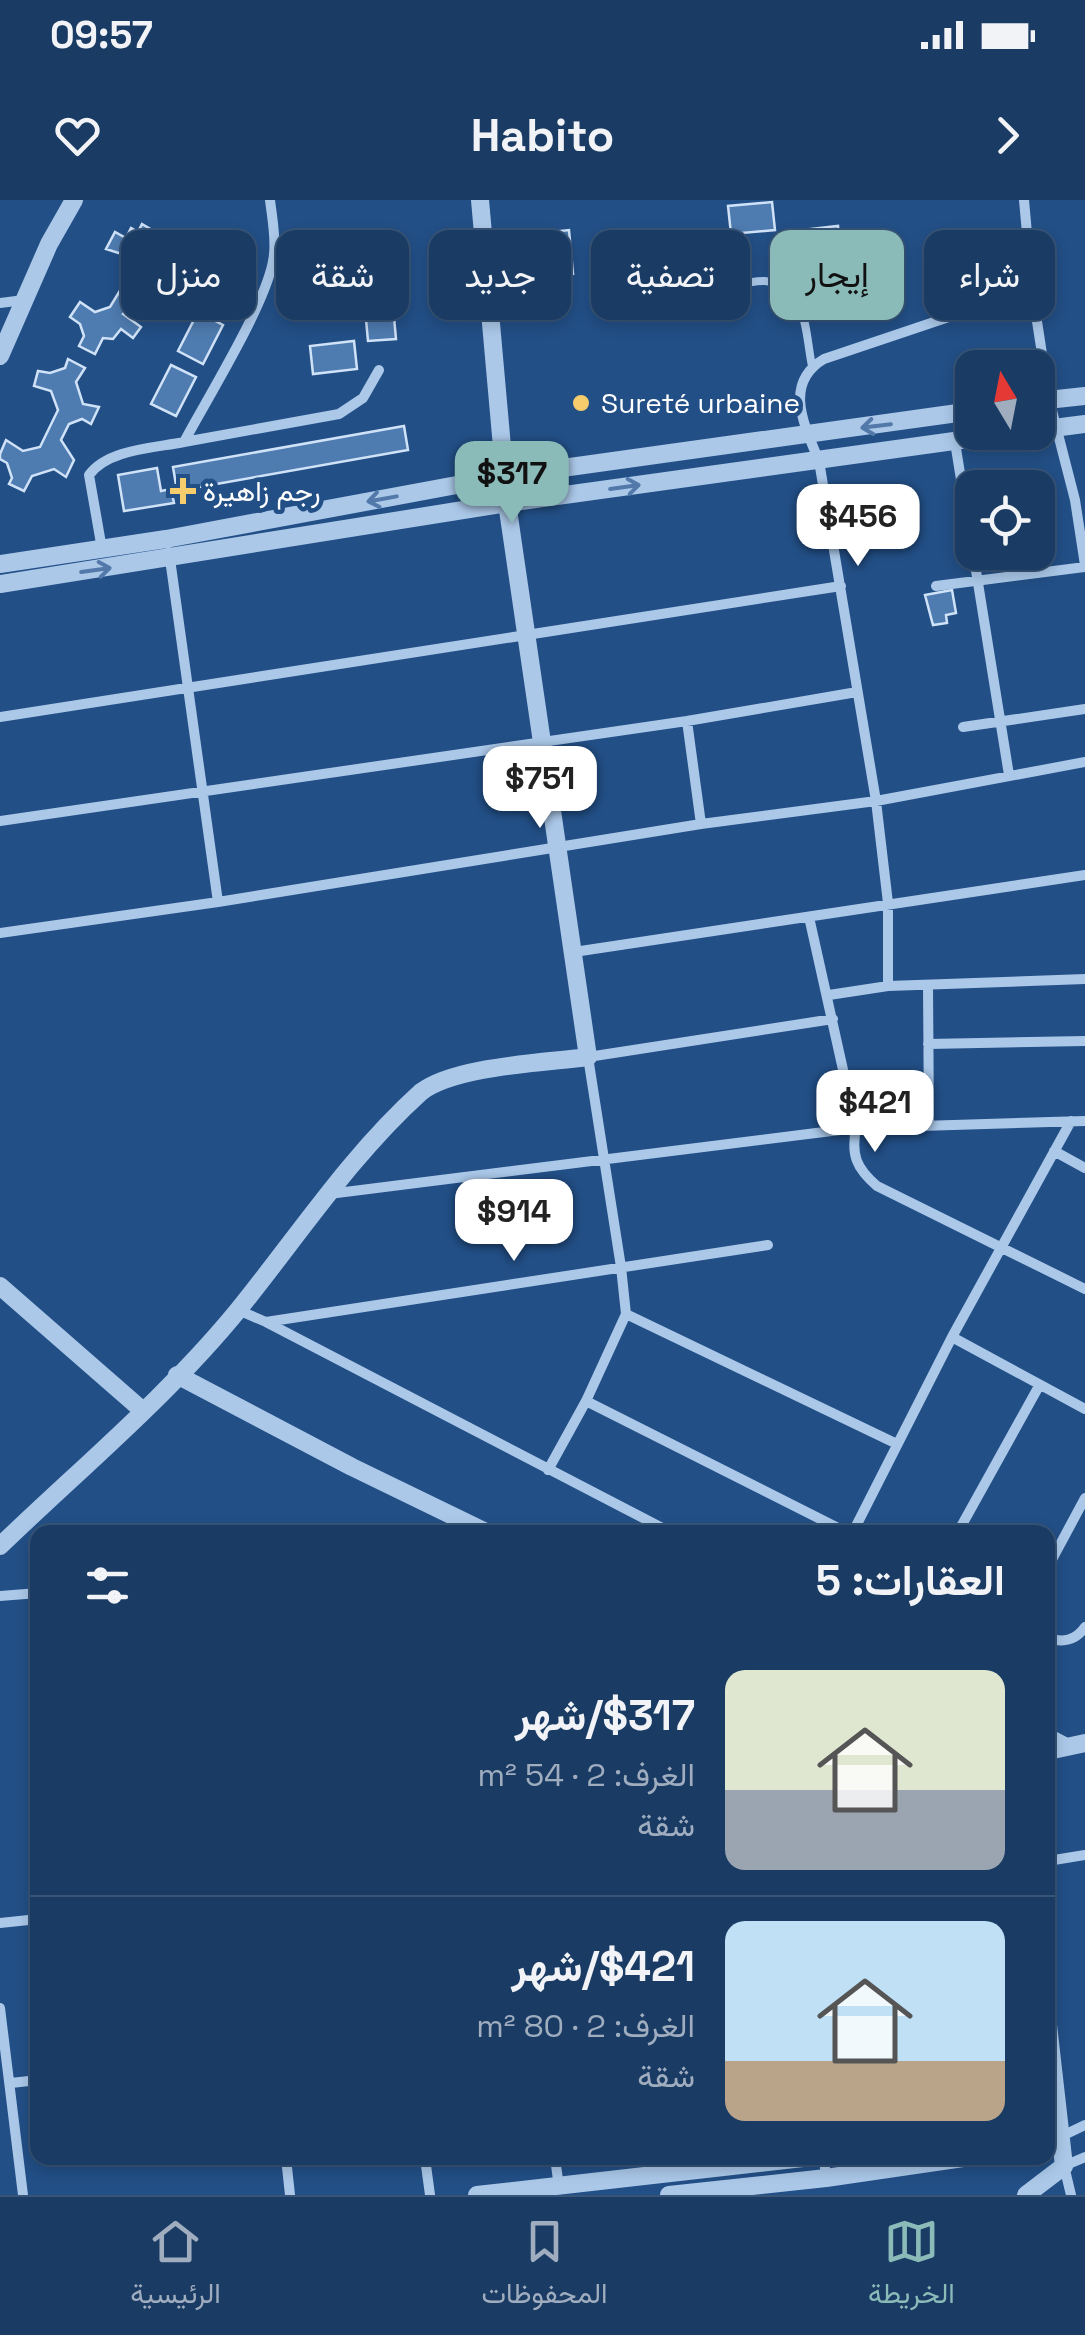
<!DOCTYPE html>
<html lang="ar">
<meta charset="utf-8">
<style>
body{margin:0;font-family:"Space Grotesk",Vazirmatn,sans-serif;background:#27466d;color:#f1f3f6;direction:rtl;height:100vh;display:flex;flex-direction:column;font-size:38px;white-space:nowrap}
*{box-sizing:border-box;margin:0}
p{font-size:32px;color:#9fadbf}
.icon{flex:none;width:55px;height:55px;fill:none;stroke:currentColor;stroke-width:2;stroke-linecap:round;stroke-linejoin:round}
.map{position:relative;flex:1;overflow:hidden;direction:ltr}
.drawer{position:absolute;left:30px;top:1325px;width:1025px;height:640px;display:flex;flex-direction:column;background:#1a3b64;border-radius:20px;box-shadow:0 5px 15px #0003,0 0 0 2px #385578;direction:rtl}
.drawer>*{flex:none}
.banner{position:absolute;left:30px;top:30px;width:1025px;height:90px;direction:rtl;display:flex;gap:20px}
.needle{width:65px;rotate:350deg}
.buttons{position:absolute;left:955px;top:150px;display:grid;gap:20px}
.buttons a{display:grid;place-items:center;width:100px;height:100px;border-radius:20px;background:#1a3b64;box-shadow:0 5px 15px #0003,0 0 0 2px #385578;font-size:50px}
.price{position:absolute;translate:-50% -85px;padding:0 22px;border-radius:20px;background:#fff;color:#222;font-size:32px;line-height:65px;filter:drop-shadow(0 2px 5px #0008)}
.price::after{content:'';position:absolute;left:50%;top:60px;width:30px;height:22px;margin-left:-15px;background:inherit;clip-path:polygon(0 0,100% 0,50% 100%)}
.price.selected{background:#8bbbb9;color:#111}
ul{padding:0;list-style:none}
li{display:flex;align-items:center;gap:30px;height:250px;padding:0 50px}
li+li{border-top:2px solid #385578}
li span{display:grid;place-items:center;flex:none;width:280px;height:200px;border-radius:20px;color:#555}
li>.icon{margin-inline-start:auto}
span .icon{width:120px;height:120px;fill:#fffc;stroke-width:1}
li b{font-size:42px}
h2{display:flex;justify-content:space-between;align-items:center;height:120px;padding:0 50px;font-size:42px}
.pill{padding:0 35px;border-radius:20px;background:#1a3b64;box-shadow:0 5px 15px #0003,0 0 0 2px #385578;font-size:35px;line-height:90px}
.pill.selected{background:#8bbbb9;color:#111}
.status{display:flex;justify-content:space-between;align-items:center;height:70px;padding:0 50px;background:#1a3b64;direction:ltr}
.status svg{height:28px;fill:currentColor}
header{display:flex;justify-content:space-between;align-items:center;height:130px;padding:0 50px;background:#1a3b64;font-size:45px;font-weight:600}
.tabs{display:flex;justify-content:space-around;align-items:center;height:140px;border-top:2px solid #385578;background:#1a3b64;font-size:28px;color:#9fadbf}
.tabs a{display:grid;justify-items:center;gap:5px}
.tabs .selected{color:#8bbbb9}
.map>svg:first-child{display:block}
.building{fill:#4e7bb0;stroke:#d0e2f7;stroke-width:2.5}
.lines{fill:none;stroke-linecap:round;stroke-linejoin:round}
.service{stroke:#abc8e9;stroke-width:8}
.minor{stroke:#abc8e9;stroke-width:10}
.tertiary{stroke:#abc8e9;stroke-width:18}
.oneway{stroke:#5279a9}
.poi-dot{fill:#f6cc6d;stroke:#224f86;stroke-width:4}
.labels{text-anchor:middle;stroke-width:9;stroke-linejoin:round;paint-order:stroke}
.poi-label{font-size:28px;fill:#fff;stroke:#224f86;text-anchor:start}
</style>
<div class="status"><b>09:57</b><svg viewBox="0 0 49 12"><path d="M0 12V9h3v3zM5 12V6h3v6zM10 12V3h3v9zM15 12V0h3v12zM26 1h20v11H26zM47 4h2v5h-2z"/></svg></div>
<header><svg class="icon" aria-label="forward" viewBox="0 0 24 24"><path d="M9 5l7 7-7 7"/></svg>Habito<svg class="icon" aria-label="heart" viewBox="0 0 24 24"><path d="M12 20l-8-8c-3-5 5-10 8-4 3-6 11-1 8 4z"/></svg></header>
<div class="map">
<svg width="1085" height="1995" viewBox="0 0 1085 1995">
<rect width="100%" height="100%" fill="#224f86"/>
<path class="building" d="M772 2 775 30 731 34 728 6Z
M142 24 159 34 148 45 157 56 158 67 173 72 164 87 154 84 141 90 123 114 141 127 133 138 121 129 113 139 103 138 95 154 79 146 84 136 80 124 70 117 80 102 95 112 110 107 132 71 126 59 128 56 106 49 115 32 126 38 131 28 138 32Z
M838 26 842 70 814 73 810 29Z
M569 30 573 74 545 77 540 33Z
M387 33 392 76 363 79 359 35Z
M687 44 691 87 663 90 659 47Z
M222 59 247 72 227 111 202 98Z
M392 95 396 139 368 141 364 98Z
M198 112 223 125 203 164 178 151Z
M354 141 357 169 313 174 310 146Z
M68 159 85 168 76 182 83 204 99 207 91 224 82 219 69 224 61 240 74 260 66 277 54 269 32 276 24 291 9 284 12 278 7 263 0 259V254L6 240 23 251 40 247 58 210 51 191 34 186 38 171 50 173 65 168Z
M171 165 196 177 176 216 151 204Z
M404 226 408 250 177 291 173 267Z
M157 268 161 291 171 289 174 303 124 311 118 275Z
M952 390 956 413 946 415 947 423 933 425 925 395Z"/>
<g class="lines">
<path class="service" d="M716 90C730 88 750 80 765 81 808 85 805 133 812 166"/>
<path class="minor" d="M1024 0 1032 89 1049 199 1075 300 1085 365
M0 103 24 100
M184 242 339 214 363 198 379 170
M955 242 972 348
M102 349 89 275C108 249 155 248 184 242 206 200 271 97 274 54 276 37 272 17 270 0
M169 352 218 702
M973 352 1009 575
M936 386 1085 367
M0 517 841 386
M687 521 701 624
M963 527 1085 509
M0 621 687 521 857 492
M809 717 856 928C851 955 856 968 877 986L1085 1089
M0 733 218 702 701 624 876 601 1085 562
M574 752 1085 675
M928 785 929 925
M888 786V703L876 601 819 261C804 225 783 183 824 159L1032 89
M829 795 888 786 1085 779
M928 844 1085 841
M1054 951 1085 968
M329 994 856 928 1085 921
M238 1110 266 1122 670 1332
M626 1114 897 1244
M266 1122 768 1045
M952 1137 1085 1209
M586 1201 846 1332
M548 1270 586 1201 626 1114 621 1067 588 857 833 819
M853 1332 952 1137 1071 921
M958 1332 1039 1186
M1048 1367 1085 1298
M0 1396 38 1393
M1048 1437C1062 1444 1076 1440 1085 1427
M1048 1533 1069 1544
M1048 1661 1085 1655
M0 1723 38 1719
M0 1808 23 1995
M11 1883 38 1880
M1062 1936 1085 1925
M286 1958 290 1995
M425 1958 430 1995
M555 1958 559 1987
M824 1958 826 1978
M1071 1995 1064 1966 1085 1957"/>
<path class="tertiary" d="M0 156 49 44 74 0
M1038 201 1085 196
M1038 230 1085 224
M0 364 166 339 505 276 972 211
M0 384 507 303 1019 232
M0 1086 142 1210
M177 1175 352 1267 486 1332
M0 1346C80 1269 169 1195 239 1109 298 1036 351 955 421 892 455 866 543 863 588 857L507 303 480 0
M1048 1551 1085 1543
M477 1995 803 1958
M669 1995 826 1978 963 1958
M1026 1995 1064 1966 1048 1825"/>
</g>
<defs><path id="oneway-shaft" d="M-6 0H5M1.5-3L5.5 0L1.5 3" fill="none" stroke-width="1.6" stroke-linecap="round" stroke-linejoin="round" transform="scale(2.5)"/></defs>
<g class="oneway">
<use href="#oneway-shaft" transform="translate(876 226) rotate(173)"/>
<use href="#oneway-shaft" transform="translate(625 287) rotate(-8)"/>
<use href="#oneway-shaft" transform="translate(382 299) rotate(170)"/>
<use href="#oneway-shaft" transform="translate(96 370) rotate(-8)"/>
</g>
<g class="poi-dot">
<circle cx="581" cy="203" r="10"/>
<path d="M178 276h10v10h10v10h-10v10h-10v-10h-10v-10h10z"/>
</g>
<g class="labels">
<g class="poi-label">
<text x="601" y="213">Sureté urbaine</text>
<text x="203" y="301">رجم زاهيرة</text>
</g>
</g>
</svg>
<div class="buttons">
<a><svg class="needle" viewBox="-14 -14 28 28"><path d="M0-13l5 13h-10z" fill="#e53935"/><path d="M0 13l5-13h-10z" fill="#9fadbf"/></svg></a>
<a><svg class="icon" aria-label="locate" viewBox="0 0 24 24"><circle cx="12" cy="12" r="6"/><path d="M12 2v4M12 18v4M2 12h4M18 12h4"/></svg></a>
</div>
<b class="price selected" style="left:512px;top:326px">$317</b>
<b class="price" style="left:858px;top:369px">$456</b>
<b class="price" style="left:540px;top:631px">$751</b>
<b class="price" style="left:875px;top:955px">$421</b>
<b class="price" style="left:514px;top:1064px">$914</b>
<div class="banner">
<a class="pill">شراء</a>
<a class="pill selected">إيجار</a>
<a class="pill">تصفية</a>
<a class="pill">جديد</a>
<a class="pill">شقة</a>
<a class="pill">منزل</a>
</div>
<section class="drawer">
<h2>العقارات: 5<svg class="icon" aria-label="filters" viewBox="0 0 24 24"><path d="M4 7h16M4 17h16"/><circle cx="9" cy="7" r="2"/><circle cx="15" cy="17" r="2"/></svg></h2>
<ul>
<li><span style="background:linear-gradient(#dfe7d0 60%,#9aa5b1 0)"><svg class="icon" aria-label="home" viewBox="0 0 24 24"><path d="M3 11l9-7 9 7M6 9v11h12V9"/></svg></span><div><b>$317/شهر</b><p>الغرف: 2 · 54 m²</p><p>شقة</p></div></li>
<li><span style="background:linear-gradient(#bfe0f5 70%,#b9a48a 0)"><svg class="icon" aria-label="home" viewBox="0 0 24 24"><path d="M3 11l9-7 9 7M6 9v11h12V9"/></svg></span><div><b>$421/شهر</b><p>الغرف: 2 · 80 m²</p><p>شقة</p></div></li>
</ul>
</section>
</div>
<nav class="tabs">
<a class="selected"><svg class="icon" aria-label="map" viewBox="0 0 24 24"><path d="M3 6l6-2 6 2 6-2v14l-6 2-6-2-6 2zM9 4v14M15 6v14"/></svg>الخريطة</a>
<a><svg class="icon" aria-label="saved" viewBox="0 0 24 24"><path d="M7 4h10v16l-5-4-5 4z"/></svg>المحفوظات</a>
<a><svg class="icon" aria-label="home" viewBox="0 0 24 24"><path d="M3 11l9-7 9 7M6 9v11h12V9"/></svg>الرئيسية</a>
</nav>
